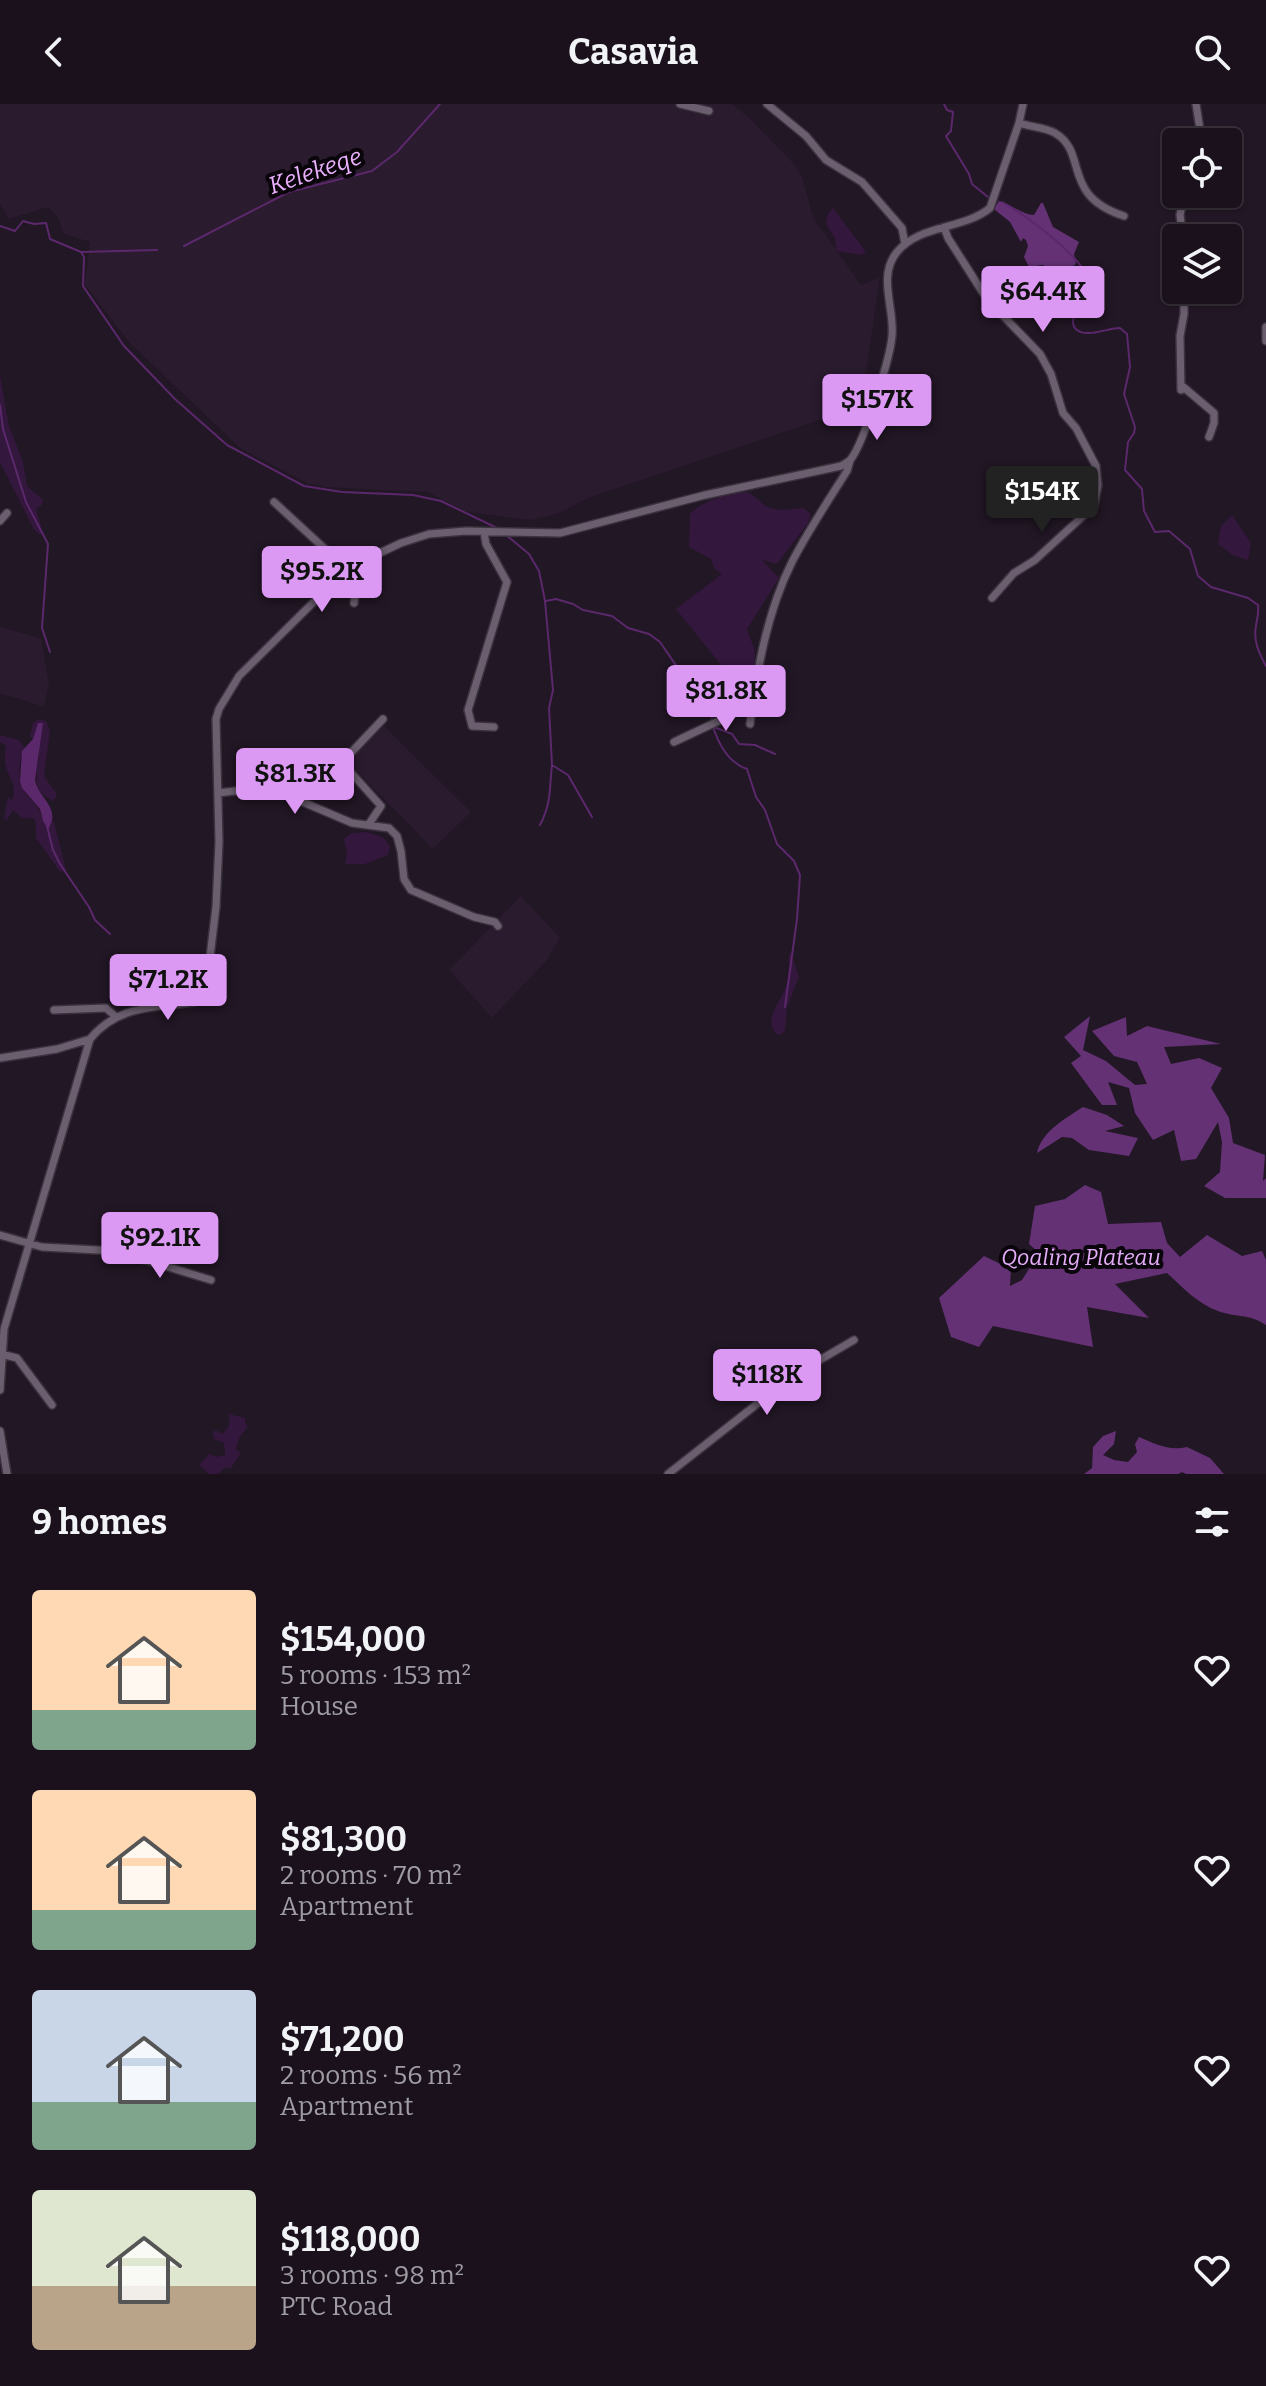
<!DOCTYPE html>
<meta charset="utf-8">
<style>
body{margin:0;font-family:Bitter,serif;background:#271f29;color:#f1f3f6;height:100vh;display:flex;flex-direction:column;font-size:30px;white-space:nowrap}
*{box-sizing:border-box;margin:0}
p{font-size:26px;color:#9f9da3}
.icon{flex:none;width:44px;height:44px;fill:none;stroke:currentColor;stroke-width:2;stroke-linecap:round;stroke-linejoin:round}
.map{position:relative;height:1370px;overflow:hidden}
.panel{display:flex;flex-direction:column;background:#1a111c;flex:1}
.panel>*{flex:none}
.buttons{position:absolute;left:1162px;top:24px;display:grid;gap:16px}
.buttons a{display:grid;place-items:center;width:80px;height:80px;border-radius:8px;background:#1a111c;box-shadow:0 2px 6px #0004,0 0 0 2px #38313b;font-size:40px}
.price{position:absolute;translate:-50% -68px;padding:0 18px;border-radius:8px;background:#dc99f4;color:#111;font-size:26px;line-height:52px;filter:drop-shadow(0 2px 4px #0008)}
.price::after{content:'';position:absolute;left:50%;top:48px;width:24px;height:18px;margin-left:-12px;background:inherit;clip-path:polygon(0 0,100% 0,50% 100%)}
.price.on{background:#222;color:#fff}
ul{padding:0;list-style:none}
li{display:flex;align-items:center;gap:24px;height:200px;padding:0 32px}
li span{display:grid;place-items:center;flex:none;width:224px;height:160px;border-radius:8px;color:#555}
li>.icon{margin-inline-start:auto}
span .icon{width:96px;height:96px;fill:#fffc;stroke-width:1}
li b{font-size:34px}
h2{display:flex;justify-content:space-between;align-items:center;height:96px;padding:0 32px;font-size:34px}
header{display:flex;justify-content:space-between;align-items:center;height:104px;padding:0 32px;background:#1a111c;font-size:36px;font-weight:700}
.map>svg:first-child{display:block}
.built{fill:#2a1b2f}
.green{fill:#34173d}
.forest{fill:#643175}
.water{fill:#5b286c}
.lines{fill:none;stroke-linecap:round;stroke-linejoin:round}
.stream{stroke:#5b286c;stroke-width:2}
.minor-casing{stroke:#3a323d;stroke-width:10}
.minor{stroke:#6b5e6f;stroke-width:7}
.labels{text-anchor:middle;stroke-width:8;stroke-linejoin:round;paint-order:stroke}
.park-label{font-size:22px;font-style:italic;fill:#e5acf9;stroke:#09050a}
.water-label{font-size:24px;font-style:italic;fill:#ebb1ff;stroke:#09050a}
</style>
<header><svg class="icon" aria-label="back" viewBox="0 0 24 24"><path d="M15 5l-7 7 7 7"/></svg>Casavia<svg class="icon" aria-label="search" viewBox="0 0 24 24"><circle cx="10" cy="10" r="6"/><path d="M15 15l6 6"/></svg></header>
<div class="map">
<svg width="1266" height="1370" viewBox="0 0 1266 1370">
<rect width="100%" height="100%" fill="#221725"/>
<path class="built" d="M0 0H732L749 14 795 61 802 73 813 113 861 181 880 173 861 302 588 394 557 410 531 416 467 408 427 388 325 383 307 379 240 344 129 238 85 181 90 138 64 130 57 112 48 103 9 115 0 101Z
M0 522 41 535 49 580 44 603 0 589Z
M384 622 471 708 433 745 348 658Z
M521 792 560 834 546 857 492 914 449 866Z"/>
<path class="green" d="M833 104 866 148 861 151 836 147 835 134 826 120 828 110Z
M0 272 9 322 23 358 27 382 43 396 41 402 36 404 43 430H39L33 424 0 358Z
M747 388C755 392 757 395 763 400 774 409 790 405 803 404L811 410 808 419 777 460 762 456 779 474 747 525 755 547 754 573 744 583 722 562 676 505 722 470 714 464 711 455 689 443 690 410C703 396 728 390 747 388Z
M1232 411 1251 439 1248 456 1234 452 1218 440 1221 422Z
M39 615 46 617 50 626 44 672 57 690 54 697C27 686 39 668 39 646 40 637 38 628 38 620L33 635 30 632 33 619Z
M0 631 19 636 24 643C20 652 17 673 22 683 29 697 39 699 43 717L50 722 53 715 66 766 60 768 36 734V719L34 714H22L13 706 7 716 4 715 8 692 11 697C20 682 6 672 5 657 4 652 6 647 6 642L0 638Z
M367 728 384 734 390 743 388 751 365 760H345L347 750 344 735 352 729Z
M791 849 799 873 787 903 785 926 781 931 776 930C763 913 781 899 786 882 789 872 789 861 789 850Z
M229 1310 245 1314V1320L248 1322 239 1334 236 1345 241 1349 231 1364H225L231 1358 218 1370H209L199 1361 209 1350 216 1353 225 1351 224 1339 214 1335 213 1328 216 1326 222 1330C230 1323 230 1320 229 1310Z"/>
<path class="forest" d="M999 97C1011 100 1022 111 1034 111L1041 99H1043L1053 123 1079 138 1074 150 1076 160 1064 167 1051 168 1043 161 1029 163 1024 153 1028 142 1026 136 1023 134 1021 138 1010 118 994 105Z
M1090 912 1083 946 1106 957 1135 981 1147 980 1137 958 1114 952 1092 927 1126 913 1127 932 1147 922 1221 940 1164 943 1171 960 1199 954 1222 964 1211 984 1229 1014 1233 1039 1265 1051 1263 1077 1266 1074V1094H1225L1204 1082 1220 1068 1222 1038 1218 1018 1196 1055 1181 1057 1174 1026 1153 1036 1135 1009 1129 984 1108 978 1117 1001H1102L1071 959 1081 952 1064 933Z
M1083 1003 1107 1011 1124 1022 1105 1027 1138 1034 1129 1052 1089 1046 1072 1034 1062 1033 1037 1049C1041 1028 1066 1014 1083 1003Z
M1085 1081 1101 1088 1108 1120 1161 1118 1167 1139 1180 1153 1207 1131 1242 1152 1262 1147 1266 1156V1221C1248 1209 1236 1214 1218 1207 1198 1200 1182 1183 1167 1169L1115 1180 1149 1214 1087 1203 1093 1243 993 1222 979 1243 951 1233 939 1194 984 1152 1011 1165 1010 1182 1022 1176 1039 1149 1029 1140 1035 1102 1065 1095Z
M1116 1327 1114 1340 1103 1351 1114 1356 1128 1358 1137 1348 1135 1340 1139 1333C1155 1340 1169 1347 1187 1343L1210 1354 1224 1370H1186L1182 1368 1178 1370H1084L1092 1364 1093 1343 1103 1332Z"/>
<path class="water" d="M43 619 35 676C38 694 62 704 48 725L43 717 40 705 22 684 20 677 22 647 33 635 38 619Z"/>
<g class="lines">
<path class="stream" d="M944 0 947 6 953 8 951 27 946 32 969 70 972 80 988 93
M1002 98C1023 110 1091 157 1090 183 1090 197 1063 214 1077 226 1087 234 1108 224 1120 224L1127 230 1130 263 1124 290 1135 323 1134 329 1128 338 1125 366 1142 385 1144 407 1155 428 1169 427 1190 445 1198 472 1211 483 1248 494 1258 501C1259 510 1257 514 1256 522 1253 537 1259 549 1266 562
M0 122 15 127 23 117 34 120 46 119 50 135 81 148 157 146
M184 142 289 88 372 67 397 48 440 0
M81 148 84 153 83 182 124 242 175 295 227 341 304 382 342 388 413 391 441 397 497 424
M0 301 3 325 26 398 48 440 42 524 50 548
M505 430 529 450 539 467 545 497 553 586 549 604 552 661 568 671 592 713
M546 497 556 495 573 500 583 506 612 512 628 524 649 530 660 538 712 614
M713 623C719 641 729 659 747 665L756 693 765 706 777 740 794 757 800 771 797 815 785 903
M714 623 732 630 739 640 755 641 775 650
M540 721C552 697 549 686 552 661
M47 722 53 746 60 760 89 803 95 816 110 830"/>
<g class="minor-casing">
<path id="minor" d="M680 0 709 7
M767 0 806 32 826 56 862 78 902 124 905 140
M1196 0 1201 32 1200 38
M1019 19C1030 23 1045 23 1055 29 1089 49 1060 91 1124 112
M944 123 948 134 987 195 1040 250 1051 270 1063 309 1076 324 1096 362 1098 381 1094 402 1035 456 1014 469 992 494
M1183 134 1180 111 1184 90
M1266 223V237
M1181 281 1214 309V319L1209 333
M1181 286 1180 232 1184 210V186
M274 398 325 445 348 460V464
M0 417 7 409
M484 428 486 440 507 478 468 606 472 622 494 623
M354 499 357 479 365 462 362 458
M750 620C757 566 767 508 792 458 808 427 828 397 847 367L850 357
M674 638 727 613 737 593 754 584
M218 689 260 684 291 693 352 719 389 724 397 732 401 747 404 775 411 786 474 813 495 818 498 822
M369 720 381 702 345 662V655L383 615
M54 906 106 904 115 912
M0 954 57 945 90 935
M0 1131 42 1143 116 1147 119 1133
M116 1147 211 1176
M1 1250 17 1254 52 1301
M0 1286 4 1225 90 935C118 901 153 904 194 898L202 888 209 861 216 803 219 738 216 615 219 605 239 572 348 464 401 439 429 430 466 427 560 429 705 391 841 362C844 360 849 358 851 355 864 338 890 255 892 232 895 205 877 172 897 148 920 120 963 126 990 104L1019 19 1023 0
M0 1327 7 1370
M668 1370 794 1271 854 1236"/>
</g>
<use href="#minor" class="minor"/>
</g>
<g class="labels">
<g class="park-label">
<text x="1081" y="1161">Qoaling Plateau</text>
</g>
<g class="water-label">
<text transform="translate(315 67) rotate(-19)" y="8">Kelekeqe</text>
</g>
</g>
</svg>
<div class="buttons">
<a><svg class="icon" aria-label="locate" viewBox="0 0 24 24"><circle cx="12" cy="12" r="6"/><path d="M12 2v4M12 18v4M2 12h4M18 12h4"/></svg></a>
<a><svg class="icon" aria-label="layers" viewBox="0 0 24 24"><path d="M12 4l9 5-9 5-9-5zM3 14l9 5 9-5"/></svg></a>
</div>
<b class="price" style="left:1043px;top:230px">$64.4K</b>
<b class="price" style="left:877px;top:338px">$157K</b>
<b class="price on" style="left:1042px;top:430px">$154K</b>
<b class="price" style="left:322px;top:510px">$95.2K</b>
<b class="price" style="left:726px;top:629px">$81.8K</b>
<b class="price" style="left:295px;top:712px">$81.3K</b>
<b class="price" style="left:168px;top:918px">$71.2K</b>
<b class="price" style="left:160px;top:1176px">$92.1K</b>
<b class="price" style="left:767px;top:1313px">$118K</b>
</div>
<section class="panel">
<h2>9 homes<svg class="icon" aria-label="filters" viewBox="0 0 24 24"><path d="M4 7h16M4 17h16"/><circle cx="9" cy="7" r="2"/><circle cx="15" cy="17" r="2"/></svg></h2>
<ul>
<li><span style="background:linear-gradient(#ffd9b3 75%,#7fa58c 0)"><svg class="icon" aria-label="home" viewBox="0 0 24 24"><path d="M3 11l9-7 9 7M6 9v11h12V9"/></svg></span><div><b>$154,000</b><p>5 rooms · 153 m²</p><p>House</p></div><svg class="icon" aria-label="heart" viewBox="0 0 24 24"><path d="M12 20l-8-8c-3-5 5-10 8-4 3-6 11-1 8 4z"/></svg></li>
<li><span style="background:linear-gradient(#ffd9b3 75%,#7fa58c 0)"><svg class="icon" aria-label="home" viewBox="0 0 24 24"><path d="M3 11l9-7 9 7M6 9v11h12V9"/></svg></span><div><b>$81,300</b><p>2 rooms · 70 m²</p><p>Apartment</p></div><svg class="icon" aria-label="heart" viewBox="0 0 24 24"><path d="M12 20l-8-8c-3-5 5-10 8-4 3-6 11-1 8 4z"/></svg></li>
<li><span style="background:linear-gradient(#c9d6e8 70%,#7fa58c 0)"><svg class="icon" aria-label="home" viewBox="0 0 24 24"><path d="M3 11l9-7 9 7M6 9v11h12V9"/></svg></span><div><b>$71,200</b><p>2 rooms · 56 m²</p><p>Apartment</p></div><svg class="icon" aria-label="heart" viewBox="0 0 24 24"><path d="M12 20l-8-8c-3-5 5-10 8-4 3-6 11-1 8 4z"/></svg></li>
<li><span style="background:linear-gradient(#dfe7d0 60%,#b9a48a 0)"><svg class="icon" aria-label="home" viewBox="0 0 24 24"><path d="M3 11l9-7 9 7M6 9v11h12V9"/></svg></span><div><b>$118,000</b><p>3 rooms · 98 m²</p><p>PTC Road</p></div><svg class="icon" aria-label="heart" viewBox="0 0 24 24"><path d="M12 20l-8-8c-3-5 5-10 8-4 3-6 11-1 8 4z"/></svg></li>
</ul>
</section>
